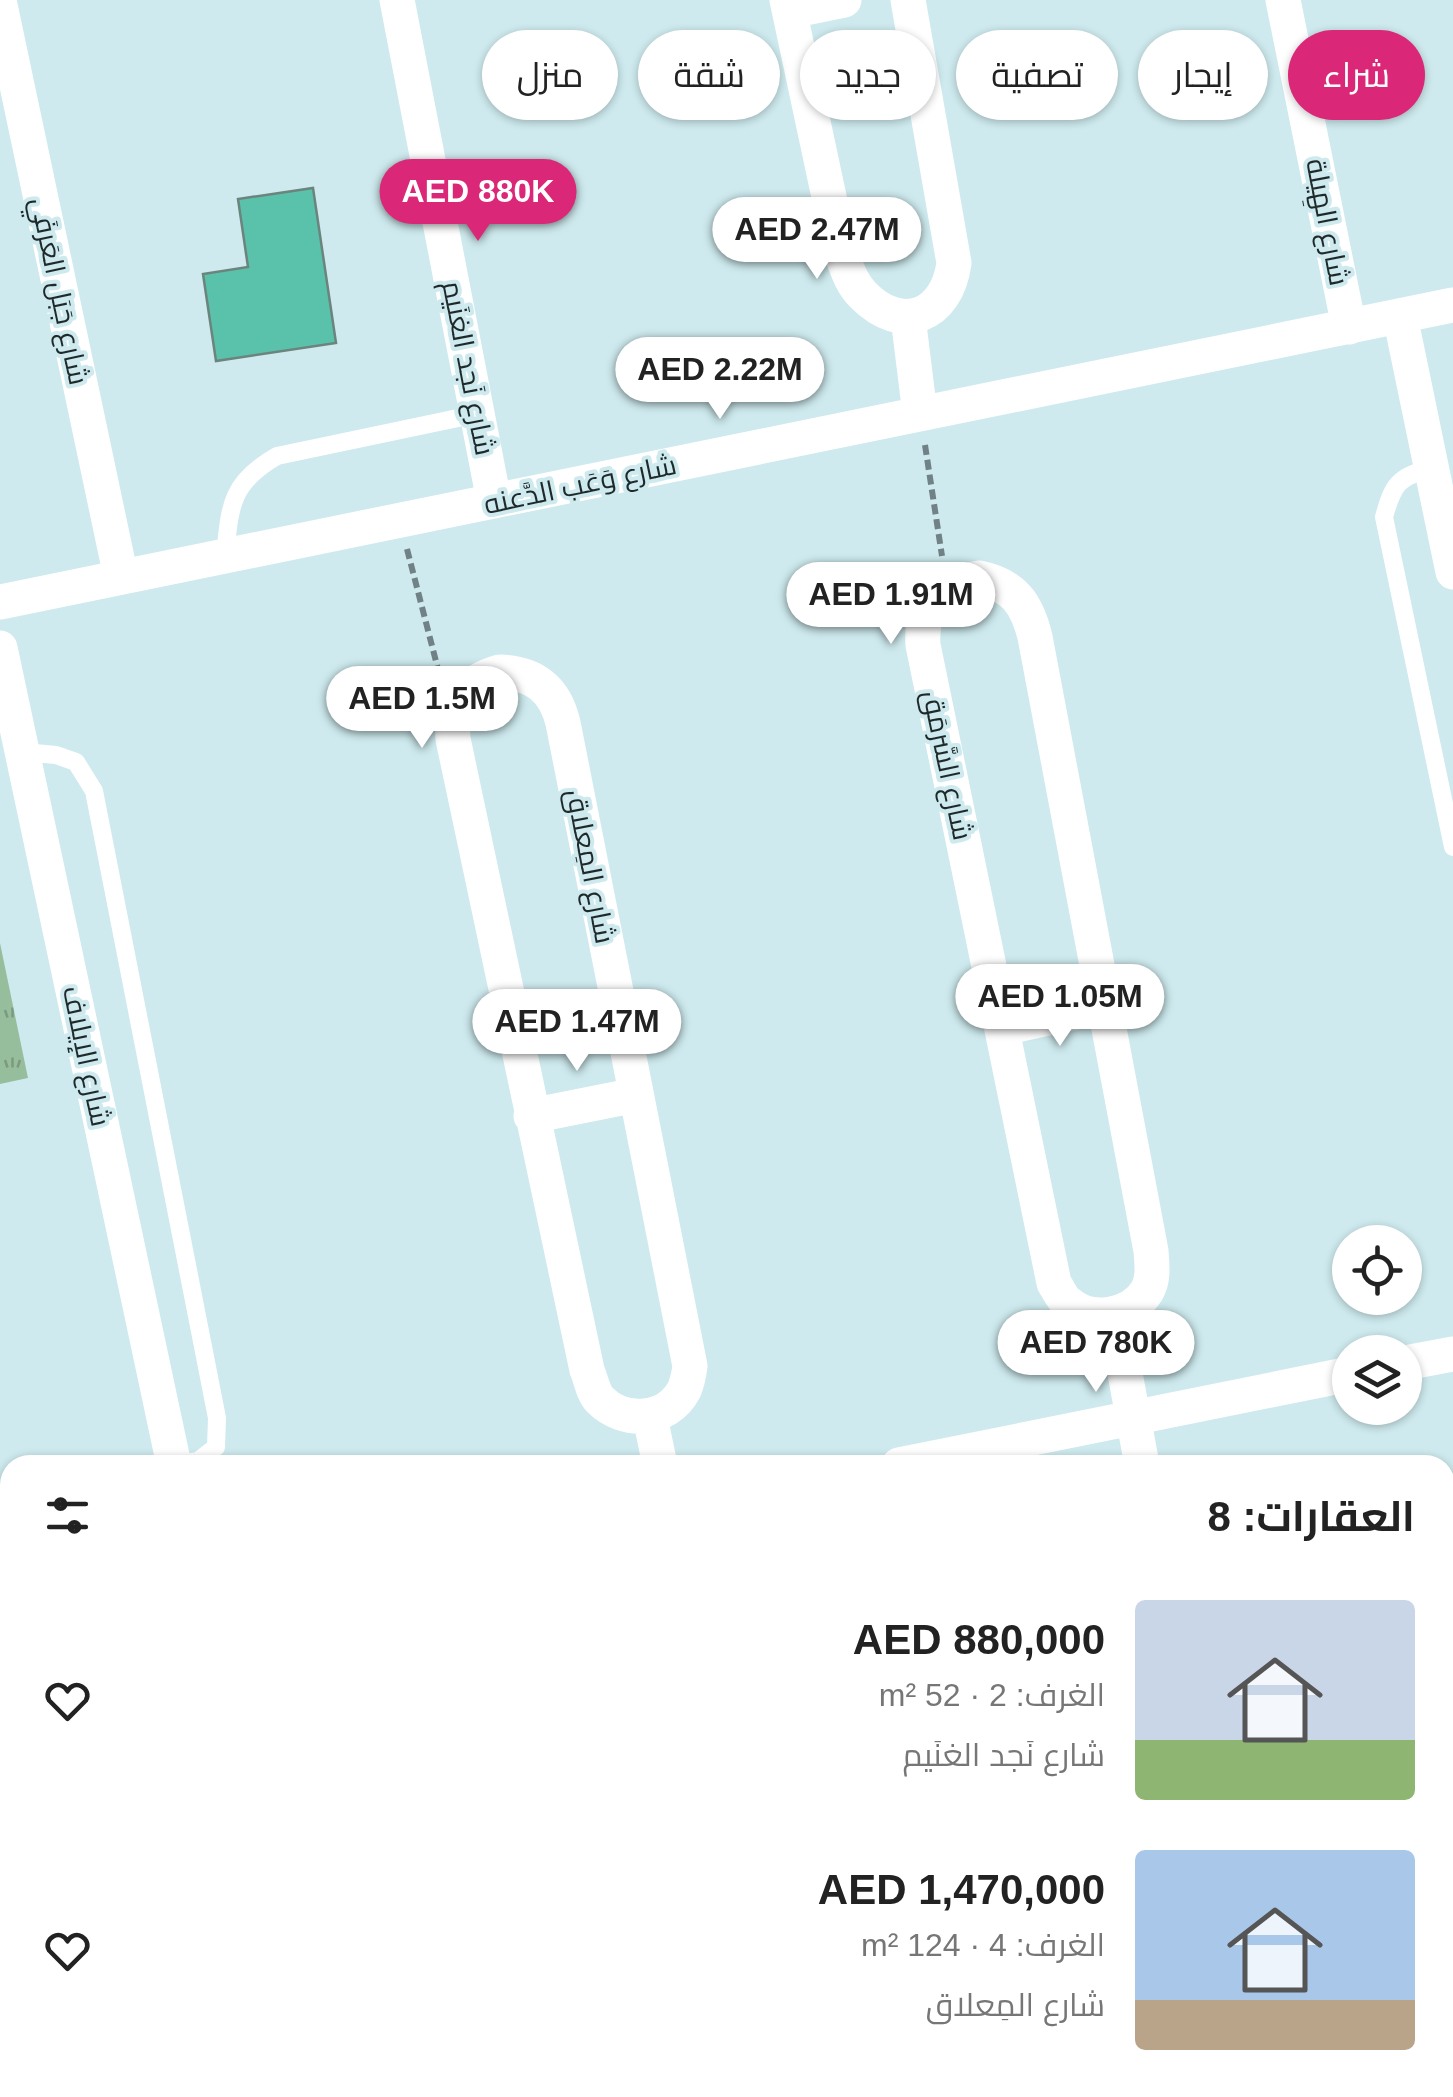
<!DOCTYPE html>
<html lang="ar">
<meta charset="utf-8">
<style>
body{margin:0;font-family:Helvetica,Cairo,sans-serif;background:#f6f6f6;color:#222;direction:rtl;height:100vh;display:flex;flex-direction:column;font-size:38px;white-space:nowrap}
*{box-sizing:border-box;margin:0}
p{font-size:32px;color:#767676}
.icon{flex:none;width:55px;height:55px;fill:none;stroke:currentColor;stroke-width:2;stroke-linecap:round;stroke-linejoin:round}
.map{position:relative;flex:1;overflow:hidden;direction:ltr}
.panel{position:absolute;left:0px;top:1455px;width:1455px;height:642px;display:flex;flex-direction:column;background:#fff;border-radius:30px 30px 0 0;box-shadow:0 2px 8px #0004;direction:rtl}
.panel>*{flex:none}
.guide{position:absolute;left:30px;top:30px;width:1395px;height:90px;direction:rtl;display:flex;gap:20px}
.controls{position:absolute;left:1332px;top:1225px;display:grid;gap:20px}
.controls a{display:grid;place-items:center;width:90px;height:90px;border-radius:50%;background:#fff;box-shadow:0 2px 8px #0004;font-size:50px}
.price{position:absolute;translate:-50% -85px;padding:0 22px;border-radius:35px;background:#fff;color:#222;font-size:32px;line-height:65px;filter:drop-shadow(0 2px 5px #0008)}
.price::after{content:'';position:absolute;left:50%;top:60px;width:30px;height:22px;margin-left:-15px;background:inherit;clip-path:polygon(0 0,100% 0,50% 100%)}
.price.on{background:#db2777;color:#fff}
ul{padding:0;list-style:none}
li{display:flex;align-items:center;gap:30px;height:250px;padding:0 40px}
li span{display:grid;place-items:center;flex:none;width:280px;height:200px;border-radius:10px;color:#555}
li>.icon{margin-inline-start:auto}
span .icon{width:120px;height:120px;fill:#fffc;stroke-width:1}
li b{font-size:42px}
h2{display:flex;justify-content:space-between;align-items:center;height:120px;padding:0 40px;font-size:42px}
.pill{padding:0 35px;border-radius:45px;background:#fff;box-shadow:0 2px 8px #0004;font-size:35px;line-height:90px}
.pill.on{background:#db2777;color:#fff}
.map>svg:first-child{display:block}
.grass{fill:url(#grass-tufts)}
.building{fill:#5ac2ab;stroke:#6b847d;stroke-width:2.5}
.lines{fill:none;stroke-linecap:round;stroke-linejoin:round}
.path{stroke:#708285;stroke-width:6;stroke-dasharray:10 5;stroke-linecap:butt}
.service{stroke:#fff;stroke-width:18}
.minor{stroke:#fff;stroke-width:35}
.labels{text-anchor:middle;stroke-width:8;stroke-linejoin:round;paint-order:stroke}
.street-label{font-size:28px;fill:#1e292a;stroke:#ceeaee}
</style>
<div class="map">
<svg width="1453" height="2097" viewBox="0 0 1453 2097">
<defs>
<pattern id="grass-tufts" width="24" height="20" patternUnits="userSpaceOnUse" patternTransform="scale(2.5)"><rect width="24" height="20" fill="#97be9c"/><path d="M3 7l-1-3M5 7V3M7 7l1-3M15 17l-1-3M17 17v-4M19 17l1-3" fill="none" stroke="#7b9a7f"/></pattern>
</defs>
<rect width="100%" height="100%" fill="#ceeaee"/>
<path class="grass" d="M0 943 28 1078 0 1084Z"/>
<path class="building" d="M313 188 336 343 216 361 203 274 248 267 238 199Z"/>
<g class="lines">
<path class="path" d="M925 445 942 556
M407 549 439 673"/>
<path class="service" d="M1432 468C1398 477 1393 484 1384 517L1453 847
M225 556C230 506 230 483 277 456L477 414
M23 752 56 755 76 762 94 791 217 1418 216 1447 198 1461 174 1465
M350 2088 352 2097"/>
<path class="minor" d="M397 0 494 501
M787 0 841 253C847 268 851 283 863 295 902 335 947 316 954 263L908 0
M1283 0 1349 327
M0 5 121 577
M790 11 844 0
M1400 316 1453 572
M908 317 920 414
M979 578C1014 585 1027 604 1035 637L1151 1251C1152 1265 1154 1279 1147 1291 1131 1317 1090 1323 1068 1303 1062 1299 1058 1289 1054 1283L923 645C920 606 941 583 979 578Z
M0 602 1453 305
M0 648 174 1465
M500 672C534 673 555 689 563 723L690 1366C689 1374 687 1383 684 1390 667 1422 624 1424 600 1400 593 1393 591 1379 587 1370L453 739C450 704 466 681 500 672Z
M1002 1028 1104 1006
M531 1116 636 1095
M1114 1314 1142 1465
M1405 1363 1453 1354
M650 1417 660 1465
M899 1465 1350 1374
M0 1649 10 1648
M299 2088 301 2097
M739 2088 741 2097
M839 2088 840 2097
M1222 2088 1224 2097
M1326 2088 1329 2097"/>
</g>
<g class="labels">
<g class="street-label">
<text transform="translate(1328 222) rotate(79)" y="10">شارع الهِيلة</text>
<text transform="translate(60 291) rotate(78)" y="10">شارع جَبَل العَرفَي</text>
<text transform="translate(469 368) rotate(79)" y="10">شارع نَجد الغنَيم</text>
<text transform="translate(580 484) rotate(-12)" y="10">شارع وَعَب الدَّعنه</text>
<text transform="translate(948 765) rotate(78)" y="10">شارع السَّرمَق</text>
<text transform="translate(591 866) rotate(79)" y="10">شارع المِعلاق</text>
<text transform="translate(87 1056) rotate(78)" y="10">شارع الإيلاف</text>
</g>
</g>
</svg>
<div class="controls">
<a><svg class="icon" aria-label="locate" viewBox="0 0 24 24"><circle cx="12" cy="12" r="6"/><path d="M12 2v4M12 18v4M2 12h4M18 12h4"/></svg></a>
<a><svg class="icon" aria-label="layers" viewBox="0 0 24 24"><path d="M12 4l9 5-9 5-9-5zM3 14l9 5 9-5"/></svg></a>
</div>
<b class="price on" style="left:478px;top:244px">AED 880K</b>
<b class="price" style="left:817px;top:282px">AED 2.47M</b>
<b class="price" style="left:720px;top:422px">AED 2.22M</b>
<b class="price" style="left:891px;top:647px">AED 1.91M</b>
<b class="price" style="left:422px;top:751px">AED 1.5M</b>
<b class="price" style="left:1060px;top:1049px">AED 1.05M</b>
<b class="price" style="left:577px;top:1074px">AED 1.47M</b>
<b class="price" style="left:1096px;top:1395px">AED 780K</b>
<div class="guide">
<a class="pill on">شراء</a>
<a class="pill">إيجار</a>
<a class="pill">تصفية</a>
<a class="pill">جديد</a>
<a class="pill">شقة</a>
<a class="pill">منزل</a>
</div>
<section class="panel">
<h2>العقارات: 8<svg class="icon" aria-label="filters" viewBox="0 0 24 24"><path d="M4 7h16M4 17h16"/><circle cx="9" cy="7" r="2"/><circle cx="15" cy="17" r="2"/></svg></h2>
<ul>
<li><span style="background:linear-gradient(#c9d6e8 70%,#8fb573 0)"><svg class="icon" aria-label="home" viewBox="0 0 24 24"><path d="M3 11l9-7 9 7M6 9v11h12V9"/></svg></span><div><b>AED 880,000</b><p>الغرف: 2 · 52 m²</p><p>شارع نَجد الغنَيم</p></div><svg class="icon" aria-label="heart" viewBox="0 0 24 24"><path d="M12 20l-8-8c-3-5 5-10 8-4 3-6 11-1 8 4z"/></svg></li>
<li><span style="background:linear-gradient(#a9c7e8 75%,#b9a48a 0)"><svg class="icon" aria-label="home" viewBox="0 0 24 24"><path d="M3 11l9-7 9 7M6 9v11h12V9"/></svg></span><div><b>AED 1,470,000</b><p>الغرف: 4 · 124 m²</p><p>شارع المِعلاق</p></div><svg class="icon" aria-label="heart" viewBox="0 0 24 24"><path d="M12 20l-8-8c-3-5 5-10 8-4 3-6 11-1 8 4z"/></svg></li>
</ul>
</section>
</div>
